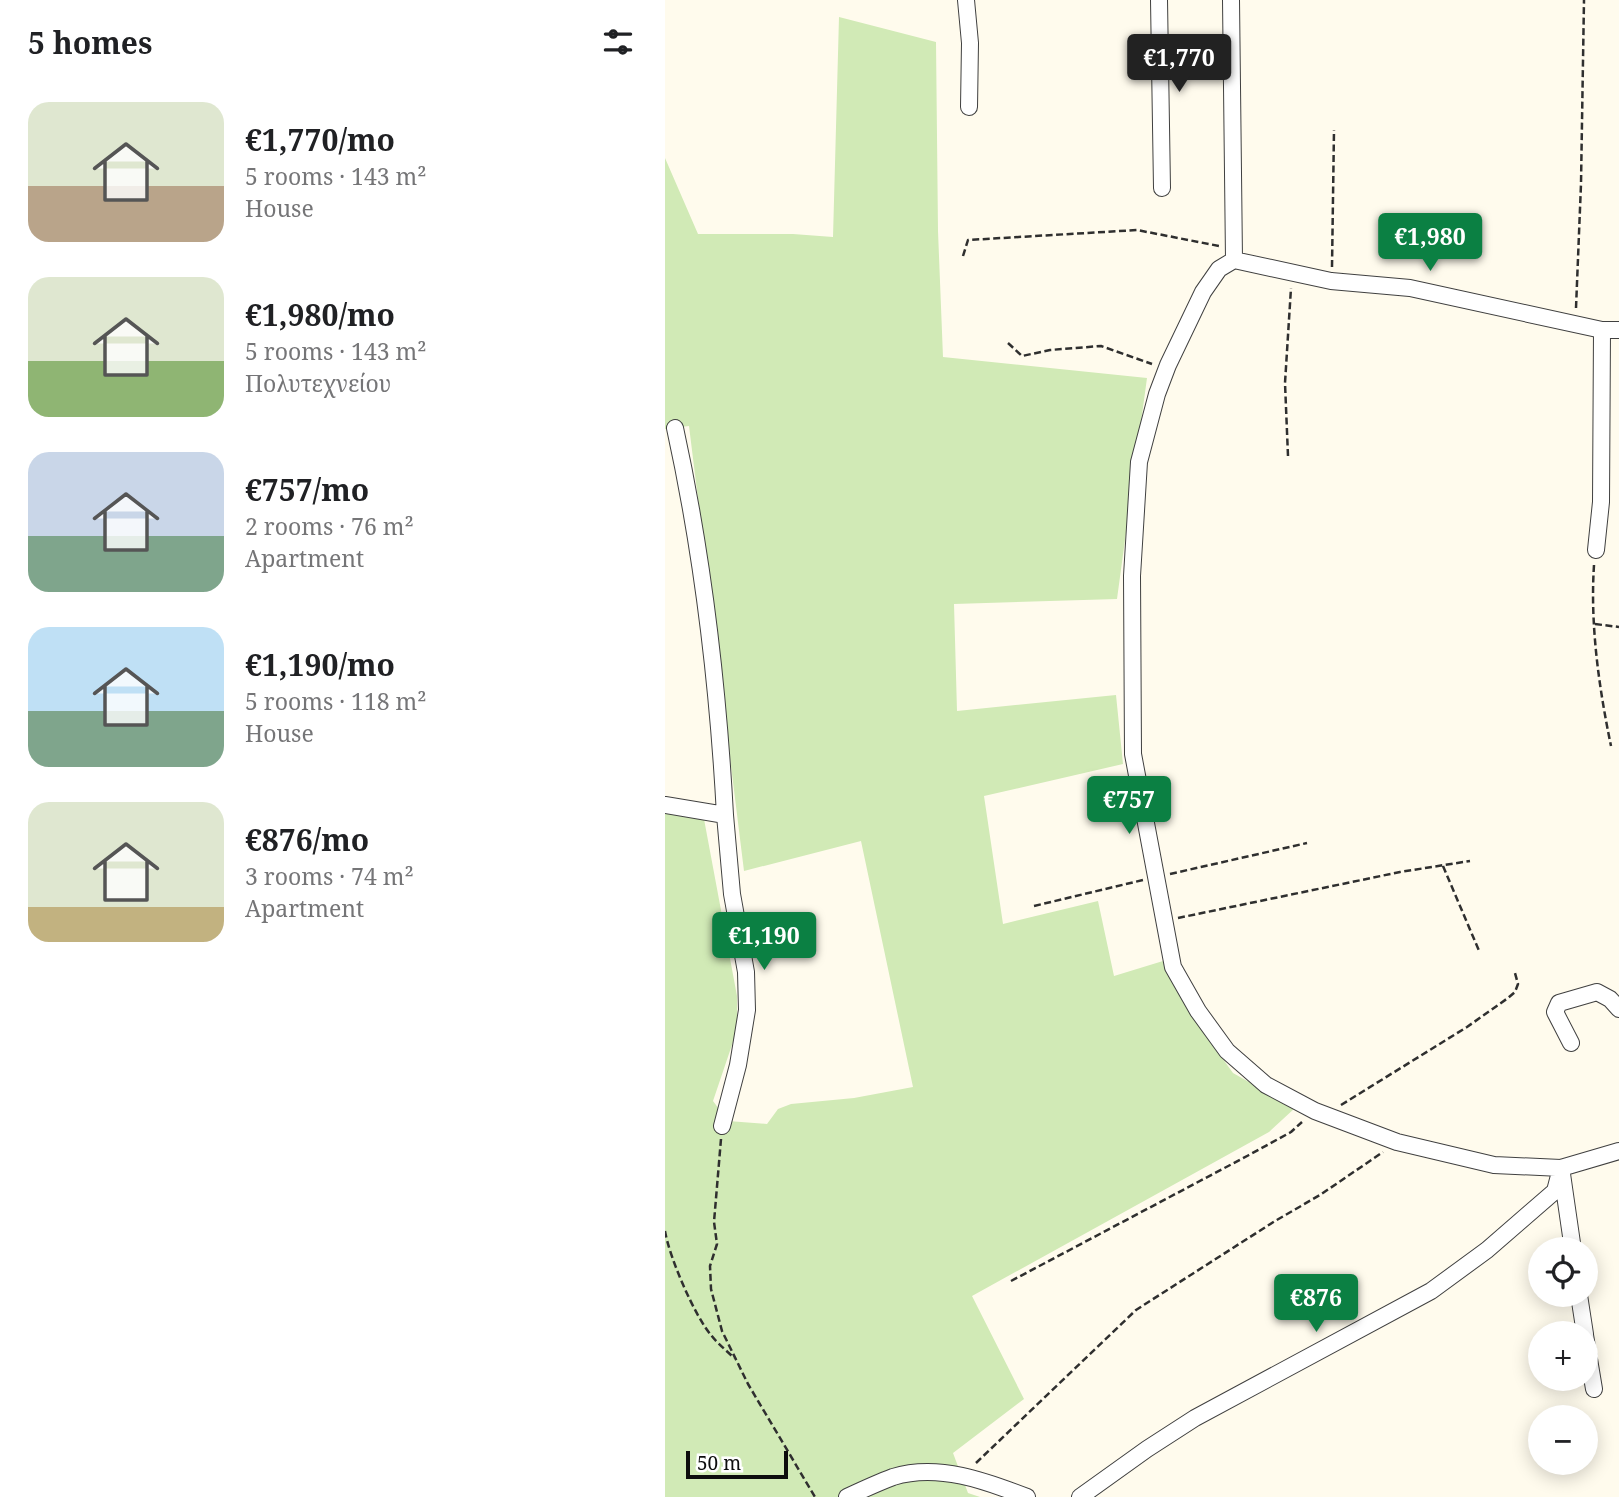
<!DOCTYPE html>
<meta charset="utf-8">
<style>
body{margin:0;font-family:"Noto Serif",serif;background:#f2f2f2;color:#202124;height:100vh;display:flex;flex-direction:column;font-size:26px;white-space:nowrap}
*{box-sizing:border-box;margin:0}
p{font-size:23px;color:#757577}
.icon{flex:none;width:38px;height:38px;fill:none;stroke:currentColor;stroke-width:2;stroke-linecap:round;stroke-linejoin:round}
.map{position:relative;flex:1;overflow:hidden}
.drawer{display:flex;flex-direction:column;background:#fff;width:665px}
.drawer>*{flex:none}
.fabs{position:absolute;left:863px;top:1237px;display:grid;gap:14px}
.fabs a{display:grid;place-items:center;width:70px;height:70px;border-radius:50%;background:#fff;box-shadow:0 4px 18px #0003;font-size:35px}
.scale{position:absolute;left:21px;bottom:18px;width:102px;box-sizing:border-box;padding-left:7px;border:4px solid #0d0d0d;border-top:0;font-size:19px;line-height:24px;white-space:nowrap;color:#0d0d0d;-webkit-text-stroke:5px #fff;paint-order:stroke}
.price{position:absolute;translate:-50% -60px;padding:0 16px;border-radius:7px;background:#0b8043;color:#fff;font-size:23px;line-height:46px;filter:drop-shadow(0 2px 4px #0008)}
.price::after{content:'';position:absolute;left:50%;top:42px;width:21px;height:16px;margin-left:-10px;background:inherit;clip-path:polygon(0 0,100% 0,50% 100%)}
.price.current{background:#222;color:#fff}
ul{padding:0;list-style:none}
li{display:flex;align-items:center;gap:21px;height:175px;padding:0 28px}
li span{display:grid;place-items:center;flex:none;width:196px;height:140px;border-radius:21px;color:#555}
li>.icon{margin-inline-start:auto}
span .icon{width:84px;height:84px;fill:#fffc;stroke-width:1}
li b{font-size:30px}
h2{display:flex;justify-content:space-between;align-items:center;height:84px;padding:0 28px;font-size:30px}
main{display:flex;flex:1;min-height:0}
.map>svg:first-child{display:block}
.green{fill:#d1eab6}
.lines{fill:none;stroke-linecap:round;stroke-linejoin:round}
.minor-casing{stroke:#404040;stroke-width:18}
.path{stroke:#2f2f2f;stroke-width:2.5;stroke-dasharray:7 3.5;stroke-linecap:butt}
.minor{stroke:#fff;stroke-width:16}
</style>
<main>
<section class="drawer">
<h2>5 homes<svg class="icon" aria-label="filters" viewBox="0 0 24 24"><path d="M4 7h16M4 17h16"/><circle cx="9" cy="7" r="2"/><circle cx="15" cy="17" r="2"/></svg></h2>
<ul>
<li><span style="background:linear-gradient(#dfe7d0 60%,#b9a48a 0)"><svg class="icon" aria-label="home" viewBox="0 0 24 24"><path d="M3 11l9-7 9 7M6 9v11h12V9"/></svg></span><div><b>€1,770/mo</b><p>5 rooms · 143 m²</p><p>House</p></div></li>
<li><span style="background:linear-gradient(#dfe7d0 60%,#8fb573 0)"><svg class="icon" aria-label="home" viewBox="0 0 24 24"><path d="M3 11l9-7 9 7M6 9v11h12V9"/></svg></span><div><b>€1,980/mo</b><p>5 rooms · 143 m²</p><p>Πολυτεχνείου</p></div></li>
<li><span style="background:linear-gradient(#c9d6e8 60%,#7fa58c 0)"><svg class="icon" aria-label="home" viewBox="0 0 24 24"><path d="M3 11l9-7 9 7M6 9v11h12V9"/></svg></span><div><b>€757/mo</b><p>2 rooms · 76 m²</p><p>Apartment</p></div></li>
<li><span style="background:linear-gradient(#bfe0f5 60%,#7fa58c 0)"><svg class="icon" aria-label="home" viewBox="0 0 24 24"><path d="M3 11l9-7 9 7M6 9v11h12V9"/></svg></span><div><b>€1,190/mo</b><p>5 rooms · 118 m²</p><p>House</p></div></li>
<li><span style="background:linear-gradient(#dfe7d0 75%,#c2b280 0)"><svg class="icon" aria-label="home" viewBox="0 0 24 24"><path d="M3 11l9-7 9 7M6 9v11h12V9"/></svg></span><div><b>€876/mo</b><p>3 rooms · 74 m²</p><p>Apartment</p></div></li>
</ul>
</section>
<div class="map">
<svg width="954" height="1497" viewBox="0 0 954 1497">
<rect width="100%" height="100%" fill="#fffbed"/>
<path class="green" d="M174 17 271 42 273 231 278 357 482 378 452 599 289 604 292 711 451 695 458 764 319 796 338 924 433 901 449 976 498 961 532 1023 568 1073 630 1108 604 1132 307 1296 359 1399 288 1453 303 1493 315 1497H0V810L39 819 72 996V1030L48 1101 63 1121 102 1124 113 1109 126 1104 189 1098 248 1087 196 841 79 871 24 426 0 429V158L33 234H128L168 237Z"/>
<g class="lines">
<g class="minor-casing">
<path id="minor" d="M301 0 305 43 304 107
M494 0 497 188
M566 0 569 260
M569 260 554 269 538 292 503 365 492 394 474 462 467 576 468 754 508 967 533 1011 562 1051 601 1085 650 1111 732 1142 829 1165 896 1168 954 1151
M569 260 666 281 745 288 937 330H954
M931 550 936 502 937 330
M0 805 60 815C53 685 38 556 10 428
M906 1043 890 1012 894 1003 932 992 945 999 954 1009
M57 1126 73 1065 82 1010 81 972 67 894 60 815
M897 1174 908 1250
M914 1295 920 1334
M920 1335 929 1389
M182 1497C197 1490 212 1483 228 1477 273 1463 321 1481 362 1497
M415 1497 482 1449 530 1418 766 1291 822 1250 890 1191 896 1168"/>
</g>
<path class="path" d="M298 256 303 240 472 230 554 246
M667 267 669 130
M911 308 916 184 919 0
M343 343 357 356 385 350 436 346 487 364
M623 456 620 383 626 288
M929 565C925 625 934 688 946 746
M930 624 954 627
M778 866 815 953
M505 874 642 843
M369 906 478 880
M513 918 735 872 805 861
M676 1105 802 1027 843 998 850 992 853 984 850 973
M56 1139 49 1222 52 1244 45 1266 46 1289 57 1331 83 1384 150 1497
M0 1231C4 1256 29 1315 46 1335 52 1343 61 1350 69 1358
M346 1281 584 1155 626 1132 637 1122
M311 1463 471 1310 610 1221 655 1195 718 1152"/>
<use href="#minor" class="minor"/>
</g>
</svg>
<div class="fabs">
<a><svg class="icon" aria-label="locate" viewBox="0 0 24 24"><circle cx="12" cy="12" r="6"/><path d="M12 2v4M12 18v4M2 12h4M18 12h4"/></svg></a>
<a>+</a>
<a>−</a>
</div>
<div class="scale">50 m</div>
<b class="price current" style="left:514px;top:94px">€1,770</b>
<b class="price" style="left:765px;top:273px">€1,980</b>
<b class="price" style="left:464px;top:836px">€757</b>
<b class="price" style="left:99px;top:972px">€1,190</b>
<b class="price" style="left:651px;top:1334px">€876</b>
</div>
</main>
